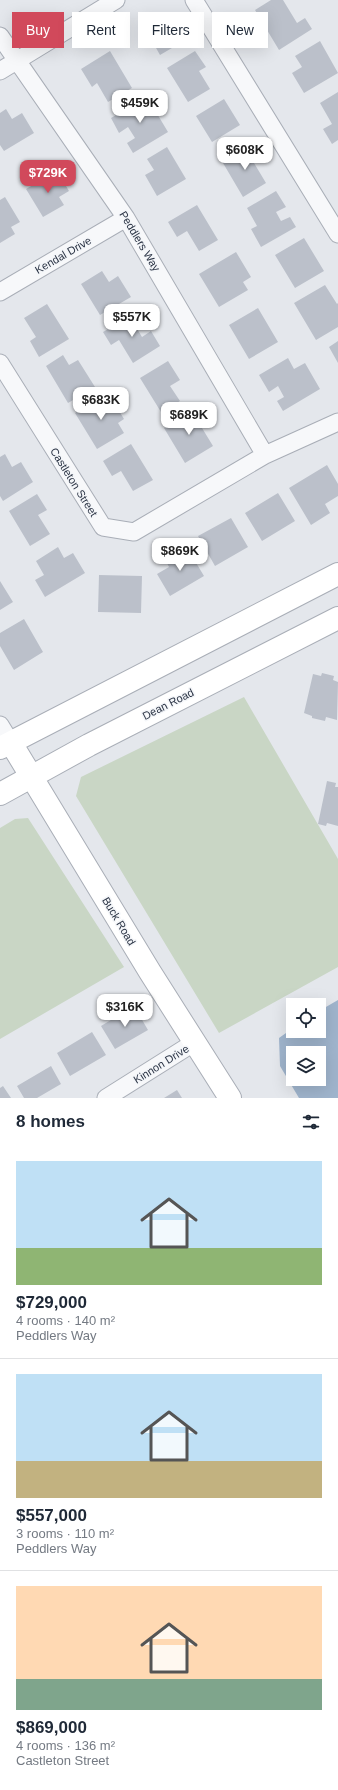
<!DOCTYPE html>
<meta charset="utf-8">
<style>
body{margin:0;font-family:Helvetica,sans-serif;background:#f6f6f7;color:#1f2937;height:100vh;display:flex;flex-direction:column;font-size:15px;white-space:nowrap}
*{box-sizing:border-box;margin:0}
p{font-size:13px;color:#747a83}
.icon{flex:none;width:22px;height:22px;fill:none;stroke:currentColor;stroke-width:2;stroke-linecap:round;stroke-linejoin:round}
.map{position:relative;height:1098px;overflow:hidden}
.drawer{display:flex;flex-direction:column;background:#fff;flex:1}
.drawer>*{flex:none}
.guide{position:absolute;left:12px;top:12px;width:314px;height:36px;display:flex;gap:8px}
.tools{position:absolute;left:286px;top:998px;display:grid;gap:8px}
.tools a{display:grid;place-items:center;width:40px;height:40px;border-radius:0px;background:#fff;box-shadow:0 4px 16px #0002;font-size:20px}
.price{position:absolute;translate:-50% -34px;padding:0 9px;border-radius:8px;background:#fff;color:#222;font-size:13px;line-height:26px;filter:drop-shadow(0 1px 2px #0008)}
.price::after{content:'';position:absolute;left:50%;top:24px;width:12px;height:9px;margin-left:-6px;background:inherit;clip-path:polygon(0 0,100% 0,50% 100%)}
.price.on{background:#d1495b;color:#fff}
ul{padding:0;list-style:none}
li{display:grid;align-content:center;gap:8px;height:212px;padding:0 16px}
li+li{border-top:1px solid #e0e1e3}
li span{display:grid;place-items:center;height:124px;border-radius:0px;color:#555}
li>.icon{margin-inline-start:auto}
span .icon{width:72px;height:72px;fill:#fffc;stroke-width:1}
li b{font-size:17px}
h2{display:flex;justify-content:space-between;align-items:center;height:48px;padding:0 16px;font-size:17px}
.pill{padding:0 14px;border-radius:0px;background:#fff;box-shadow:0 4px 16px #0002;font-size:14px;line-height:36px}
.pill.on{background:#d1495b;color:#fff}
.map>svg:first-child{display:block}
.green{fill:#c9d6c5}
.water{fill:#9fb4cc;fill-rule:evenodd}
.building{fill:#bbc0ca}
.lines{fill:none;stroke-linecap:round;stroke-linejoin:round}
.street-casing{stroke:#a9aeb7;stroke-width:19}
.secondary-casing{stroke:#a9aeb7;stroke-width:24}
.street{stroke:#f7f8fa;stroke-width:17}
.secondary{stroke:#fff;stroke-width:22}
.labels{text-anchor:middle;stroke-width:3;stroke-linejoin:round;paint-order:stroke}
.street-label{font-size:11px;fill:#2b3445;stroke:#f4f6f9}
</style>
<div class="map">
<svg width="338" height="1098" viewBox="0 0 338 1098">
<rect width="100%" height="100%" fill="#e4e7ec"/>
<path class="green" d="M244 697 338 859V967L219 1033 76 796 81 777Z
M28 818 124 967 0 1039V828L15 819Z"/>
<path class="water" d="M338 1000V1098H299L280 1066 279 1038 293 1028V1031H319V1011ZM293 1053H319V1079H293Z"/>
<path class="building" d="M271 0H283L297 23 305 18 312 29 279 50 255 10Z
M161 12 168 23 177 18 189 38 160 55 142 23Z
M320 41 338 73 304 93 292 73 302 67 295 56Z
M110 51 132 88 108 102 97 83 92 87 81 69Z
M195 51 206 67 199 71 210 89 188 102 167 68Z
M338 92V140L332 144 323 129 332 124 320 103Z
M147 97 168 132 133 153 127 143 135 138 128 127 119 133 111 118Z
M224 99 240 125 212 142 196 116Z
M6 109 12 119 22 113 34 133 4 151 0 145V113Z
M252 145 260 159 254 163 266 183 243 197 223 163Z
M167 147 186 179 157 196 145 175 154 170 147 159Z
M57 171 69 191 59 197 64 205 43 217 26 189Z
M276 191 286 207 276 212 281 221 290 217 296 227 261 247 251 229 257 226 247 208Z
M5 197 20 222 11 227 15 234 0 243V200Z
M197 205 218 240 199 251 187 231 177 237 168 222Z
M304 238 324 271 295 288 275 255Z
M236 252 251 277 243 282 248 290 219 307 199 274Z
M102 271 109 282 118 276 131 297 100 315 81 284Z
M325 285 337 304 338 303V327L316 340 294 303Z
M47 304 69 339 39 357 30 341 36 337 24 318Z
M258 308 278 342 249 359 229 325Z
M138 312 144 322 136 327 142 337 151 331 160 346 133 363 119 340 111 345 103 332Z
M338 341V363L329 347Z
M63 355 69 365 78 360 95 387 68 403 46 366Z
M288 358 294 369 305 363 320 389 283 411 277 401 284 397 278 386 269 392 259 375Z
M168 361 180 380 170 386 180 401 161 412 140 378Z
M108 393 124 419 118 423 124 433 97 449 75 413Z
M196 409 206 426 202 428 213 446 185 463 164 428Z
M131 444 153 480 133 491 121 471 112 476 103 461Z
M5 454 12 467 21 462 33 482 3 501 0 496V457Z
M327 465 338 484V496L325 504 330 513 311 525 289 488Z
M278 493 295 521 262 541 245 513Z
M37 494 47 510 38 515 50 534 30 546 9 511Z
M231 518 248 547 215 566 198 536Z
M186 546 204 576 170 596 157 574 169 567 165 559Z
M58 547 64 558 73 553 85 573 45 597 35 580 44 575 36 561Z
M99 575 142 576 141 613 98 612Z
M0 581 13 602 0 610Z
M24 619 43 652 14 670 0 646V633Z
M322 673 334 676 333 680 338 682 337 720 326 717 325 721 312 718V716L304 713 313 674 321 676Z
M327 781 336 783 335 787H338V826L327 823 326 826 318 824Z
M134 1006 148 1030 115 1049 101 1026Z
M92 1032 106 1055 70 1076 57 1053Z
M51 1066 61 1084 37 1098H24L17 1086Z
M3 1086 11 1098H0V1088Z
M177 1090 182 1098H164Z"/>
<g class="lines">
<g class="street-casing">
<path id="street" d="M194 0 338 234
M0 36 126 218 265 455
M0 71 116 0
M0 292 126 218
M0 363 103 527 134 532 265 455 338 422
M0 725 11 743
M106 1098 195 1042"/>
</g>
<g class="secondary-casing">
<path id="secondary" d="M11 743 150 972 230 1098
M0 748 338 574
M0 794 89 745 338 618"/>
</g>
<use href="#street" class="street"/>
<use href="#secondary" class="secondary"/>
</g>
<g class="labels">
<g class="street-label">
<text transform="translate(140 241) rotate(59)" y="4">Peddlers Way</text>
<text transform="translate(63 255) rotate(-30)" y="4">Kendal Drive</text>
<text transform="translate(74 482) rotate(58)" y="4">Castleton Street</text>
<text transform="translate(168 704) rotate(-27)" y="4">Dean Road</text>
<text transform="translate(119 921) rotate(59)" y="4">Buck Road</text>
<text transform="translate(161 1064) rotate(-32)" y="4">Kinnon Drive</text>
</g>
</g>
</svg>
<div class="tools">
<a><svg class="icon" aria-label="locate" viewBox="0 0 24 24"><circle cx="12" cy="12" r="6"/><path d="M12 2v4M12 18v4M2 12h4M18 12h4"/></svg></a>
<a><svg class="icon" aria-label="layers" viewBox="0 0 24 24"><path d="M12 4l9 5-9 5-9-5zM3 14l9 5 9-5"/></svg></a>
</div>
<b class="price" style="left:140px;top:124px">$459K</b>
<b class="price" style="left:245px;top:171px">$608K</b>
<b class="price on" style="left:48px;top:194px">$729K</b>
<b class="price" style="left:132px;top:338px">$557K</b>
<b class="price" style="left:101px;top:421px">$683K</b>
<b class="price" style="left:189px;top:436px">$689K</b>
<b class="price" style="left:180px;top:572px">$869K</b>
<b class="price" style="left:125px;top:1028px">$316K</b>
<div class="guide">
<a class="pill on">Buy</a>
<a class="pill">Rent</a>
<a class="pill">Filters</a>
<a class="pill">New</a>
</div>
</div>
<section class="drawer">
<h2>8 homes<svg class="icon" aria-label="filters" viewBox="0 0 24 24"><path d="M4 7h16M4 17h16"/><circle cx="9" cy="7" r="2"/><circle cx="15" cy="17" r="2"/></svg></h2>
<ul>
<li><span style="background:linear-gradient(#bfe0f5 70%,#8fb573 0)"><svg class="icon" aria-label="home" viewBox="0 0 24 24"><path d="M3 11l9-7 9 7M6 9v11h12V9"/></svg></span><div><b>$729,000</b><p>4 rooms · 140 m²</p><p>Peddlers Way</p></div></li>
<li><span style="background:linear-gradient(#bfe0f5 70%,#c2b280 0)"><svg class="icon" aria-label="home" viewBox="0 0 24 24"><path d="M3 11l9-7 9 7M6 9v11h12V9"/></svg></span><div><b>$557,000</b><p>3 rooms · 110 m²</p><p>Peddlers Way</p></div></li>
<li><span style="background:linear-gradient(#ffd9b3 75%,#7fa58c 0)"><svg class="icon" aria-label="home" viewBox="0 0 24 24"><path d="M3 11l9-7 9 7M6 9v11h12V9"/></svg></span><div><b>$869,000</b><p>4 rooms · 136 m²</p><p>Castleton Street</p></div></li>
</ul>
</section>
